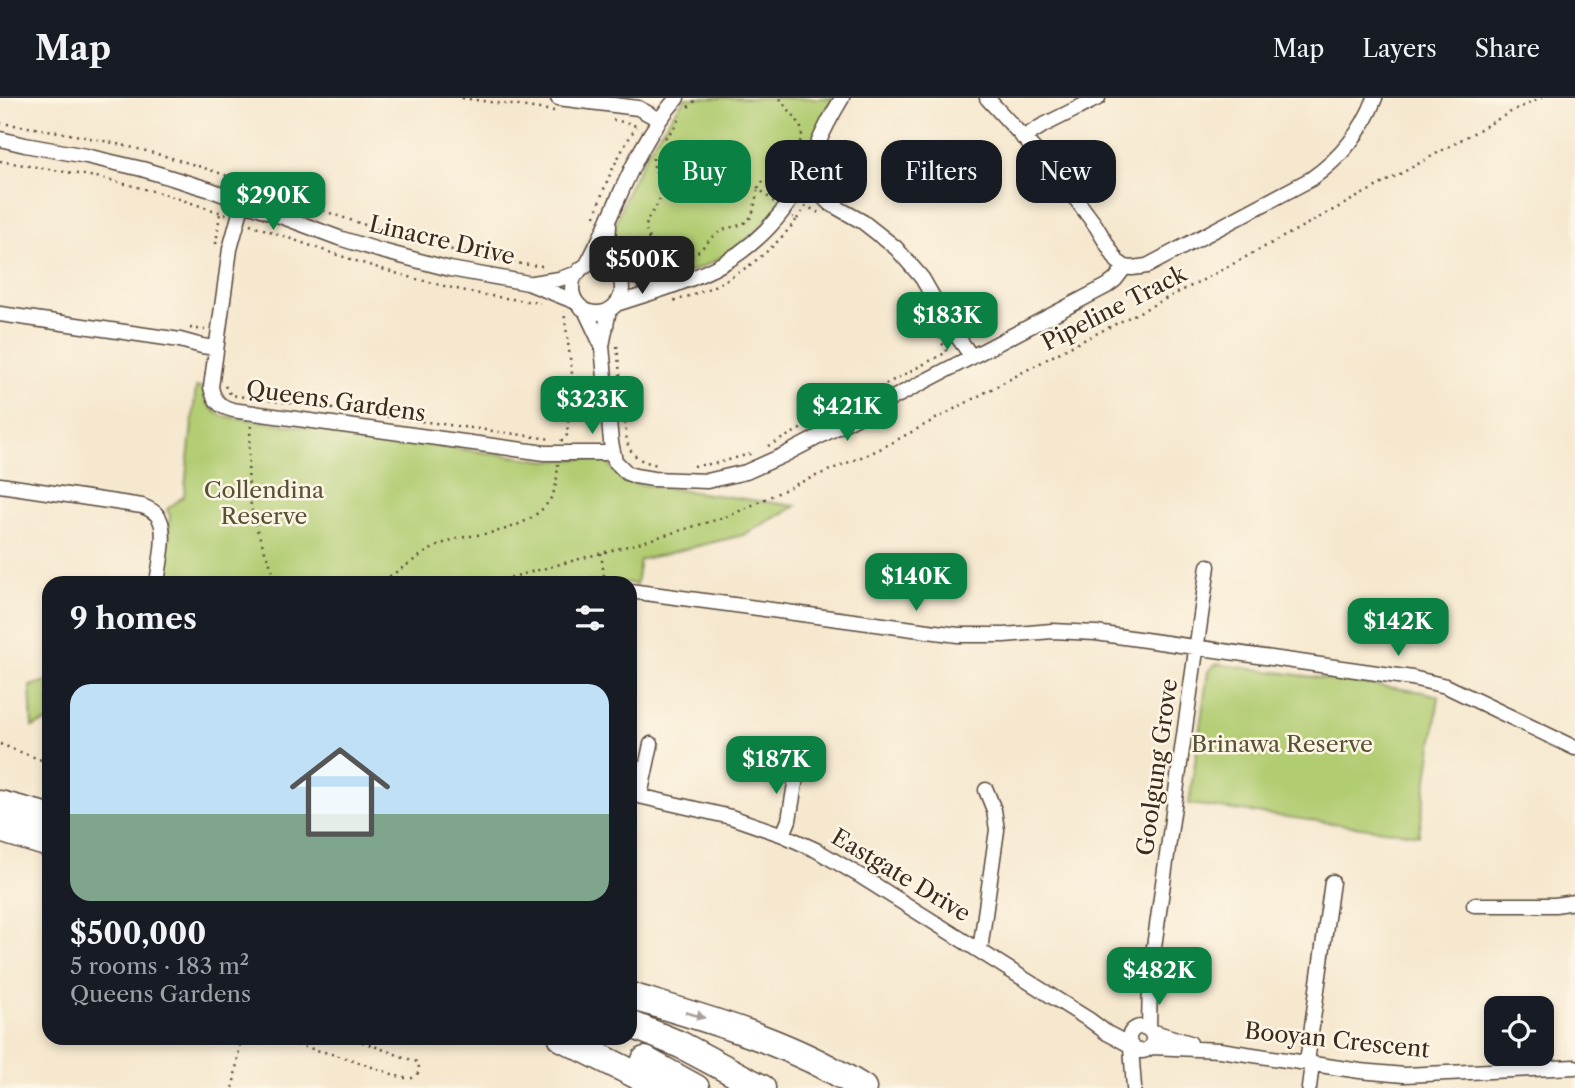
<!DOCTYPE html>
<meta charset="utf-8">
<style>
body{margin:0;font-family:"Libre Caslon Text",serif;background:#20242c;color:#f1f3f6;height:100vh;display:flex;flex-direction:column;font-size:26px;white-space:nowrap}
*{box-sizing:border-box;margin:0}
p{font-size:23px;color:#9ea1a6}
.icon{flex:none;width:38px;height:38px;fill:none;stroke:currentColor;stroke-width:2;stroke-linecap:round;stroke-linejoin:round}
.map{position:relative;flex:1;overflow:hidden}
.panel{position:absolute;left:42px;top:478px;width:595px;height:469px;display:flex;flex-direction:column;background:#171b24;border-radius:21px;box-shadow:0 4px 10px #0003}
.panel>*{flex:none}
.guide{position:absolute;left:658px;top:42px;width:665px;height:63px;display:flex;gap:14px}
.fabs{position:absolute;left:1484px;top:898px;display:grid;gap:14px}
.fabs a{display:grid;place-items:center;width:70px;height:70px;border-radius:14px;background:#171b24;box-shadow:0 4px 10px #0003;font-size:35px}
.price{position:absolute;translate:-50% -60px;padding:0 16px;border-radius:14px;background:#0b8043;color:#fff;font-size:23px;line-height:46px;filter:drop-shadow(0 2px 4px #0008)}
.price::after{content:'';position:absolute;left:50%;top:42px;width:21px;height:16px;margin-left:-10px;background:inherit;clip-path:polygon(0 0,100% 0,50% 100%)}
.price.current{background:#222;color:#fff}
ul{padding:0;list-style:none}
li{display:grid;align-content:center;gap:14px;height:371px;padding:0 28px}
li+li{border-top:2px solid #363941}
li span{display:grid;place-items:center;height:217px;border-radius:21px;color:#555}
li>.icon{margin-inline-start:auto}
span .icon{width:126px;height:126px;fill:#fffc;stroke-width:1}
li b{font-size:30px}
h2{display:flex;justify-content:space-between;align-items:center;height:84px;padding:0 28px;font-size:30px}
.tag{padding:0 24px;border-radius:21px;background:#171b24;box-shadow:0 4px 10px #0003;font-size:24px;line-height:63px}
.tag.current{background:#0b8043;color:#fff}
header{display:flex;align-items:center;gap:42px;box-sizing:border-box;height:98px;padding:0 35px;background:#171b24;border-bottom:2px solid #363941}
header strong{font-size:33px}
nav{display:flex;gap:38px;margin-inline-start:auto;font-size:24px}
.map>svg:first-child{display:block}
.green{fill:#b1cc71;stroke:#767b48;stroke-width:2}
.lines{fill:none;stroke-linecap:round;stroke-linejoin:round}
.street-casing{stroke:#574639;stroke-width:17}
.highway-casing{stroke:#574639;stroke-width:29}
.path{stroke:#574639;stroke-width:2.5;stroke-dasharray:2 5;stroke-linecap:butt}
.street{stroke:#fff;stroke-width:14}
.highway{stroke:#fff;stroke-width:26}
.oneway{fill:#a79f9a}
.labels{text-anchor:middle;stroke-width:5;stroke-linejoin:round;paint-order:stroke}
.street-label{font-size:23px;fill:#3b2a1e;stroke:#fcf5e5}
.park-label{font-size:23px;fill:#585233;stroke:#fcf5e5}
</style>
<header>
<strong>Map</strong>
<nav><a>Map</a><a>Layers</a><a>Share</a></nav>
</header>
<div class="map">
<svg width="1575" height="990" viewBox="0 0 1575 990">
<rect width="100%" height="100%" fill="#fcf5e5"/>
<filter id="ink" filterUnits="userSpaceOnUse"><feTurbulence type="fractalNoise" baseFrequency=".0143" numOctaves="2"/><feDisplacementMap in="SourceGraphic" scale="14" xChannelSelector="R" yChannelSelector="G"/><feConvolveMatrix kernelMatrix="1 2 1 2 8 2 1 2 1" color-interpolation-filters="sRGB"/></filter>
<filter id="wash" filterUnits="userSpaceOnUse"><feTurbulence type="fractalNoise" baseFrequency=".00686" numOctaves="4" result="noise"/><feDisplacementMap in="SourceGraphic" scale="28" xChannelSelector="R" yChannelSelector="G"/><feGaussianBlur stdDeviation="1.57" result="paint"/><feColorMatrix in="noise" values="0 0 0 0 0 0 0 0 0 0 0 0 0 0 0 0 0 1.4 0 .05"/><feComposite in="paint" operator="in"/></filter>
<g filter="url(#wash)">
<rect width="100%" height="100%" fill="#f6e8cf"/>
<path class="green" d="M685 0H833C817 28 807 59 791 88 768 130 713 177 663 178 650 178 634 174 621 172L616 167 614 130 629 89 655 41Z
M196 289 203 290C205 303 210 312 223 318L548 363 594 360 603 361 621 379 637 386 796 408 743 437 640 462 636 487 630 485 608 484 163 485 170 418 167 411 184 398Z
M1217 566 1423 594 1439 598 1419 737 1189 706 1208 574 1211 570Z
M49 582V623L32 629 30 588Z"/>
</g>
<g filter="url(#ink)">
<g class="lines">
<g class="street-casing">
<path id="street" d="M558 0 638 10 660 22
M987 0 1055 74 1076 101 1096 128 1117 163 1125 169 1132 170 1147 168 1311 81C1341 60 1362 34 1375 0
M1023 40 1042 28 1098 0
M0 41 25 47 86 58 142 71 211 92 339 140 378 152 450 171 528 185 576 204
M802 85 819 95 829 105 863 124 896 150 922 180 949 227 972 259
M243 104 230 151 211 289C214 305 223 311 239 313L545 355H613
M609 128 608 142 612 171
M572 190a25 25 0 1 1 50 0a25 25 0 1 1-50 0Z
M586 168C617 112 633 49 677 0
M617 176 673 186
M532 185 559 181 578 175
M616 206C696 181 755 165 800 87 807 75 812 61 817 48 824 31 833 15 842 0
M585 212 602 248
M609 212 602 248 611 344 615 363 627 375 635 378 653 381 707 383 746 374 784 357 1107 188 1115 182 1125 169
M0 216 180 242 202 248 216 250
M0 387 142 408C147 410 153 412 157 417 169 430 159 468 157 485
M630 493 958 537H1004L1052 533 1096 535 1412 580 1446 588 1575 650
M630 696 731 719 783 737 816 752 862 779 1091 923 1107 935 1130 947
M640 698 651 646
M783 737 789 722 798 668
M1474 807H1555L1575 804
M980 852 997 732 994 712 986 692
M1129 941a12 12 0 1 1 24 0a12 12 0 1 1-24 0Z
M1149 932 1150 877 1208 468
M1151 933 1190 945
M1131 949 1134 990
M1151 949 1220 952 1360 973 1404 977 1575 969
M1307 964 1332 784
M1309 990 1312 965"/>
</g>
<g class="highway-casing">
<path id="highway" d="M0 706 49 719
M0 731 49 746
M630 898C713 923 789 943 863 990
M630 926 681 947 762 990
M562 940 662 990
M645 962 696 990"/>
</g>
<path class="path" d="M462 0 554 13
M688 9 698 0
M613 22 628 25 636 28
M0 25C76 35 150 51 222 76 309 107 395 142 486 159 505 163 524 167 543 168
M665 40 674 30 680 20
M653 60C653 73 662 85 661 97 658 113 638 121 650 141 653 147 662 151 668 154 699 169 701 143 723 132 731 128 741 129 748 122 755 116 755 101 758 92
M0 63 102 80 164 96 228 117
M774 104 758 90C770 71 791 70 800 44 802 38 803 34 800 28 796 17 785 10 780 0
M595 118C604 86 618 57 636 29
M797 121 806 108 819 115
M250 126C321 152 392 177 466 193 490 199 515 201 540 205
M216 146 220 115
M623 155 635 150 649 141
M674 203C723 189 766 162 797 121L793 119
M190 230 205 232
M617 248 627 344C632 360 644 365 660 367
M225 288 231 297 551 341
M570 320 598 322
M251 328C248 357 246 388 253 417 258 440 270 461 276 485
M561 343 567 337 572 276 564 213
M768 348 947 254 937 235
M694 368 718 365 753 355
M601 455 605 485
M377 485C400 474 419 456 442 446 458 438 477 438 494 434 515 430 542 418 552 398 557 388 557 377 558 366
M490 485 635 446 729 418 799 385 878 352 1066 251 1205 181 1400 76 1516 11 1542 0
M0 646 49 665
M270 940 347 960 403 980H412L418 975 419 967 417 964 352 940
M233 990 241 940"/>
<use href="#street" class="street"/>
<use href="#highway" class="highway"/>
</g>
<defs><path id="oneway-solid" d="M-6-.8H1V-3.2L6.5 0L1 3.2V.8H-6Z" transform="scale(1.75)"/></defs>
<use class="oneway" href="#oneway-solid" transform="translate(695 917) rotate(16)"/>
</g>
<g class="labels">
<g class="street-label">
<text transform="translate(442 142) rotate(13)" y="8">Linacre Drive</text>
<text transform="translate(1114 210) rotate(-27)" y="8">Pipeline Track</text>
<text transform="translate(336 303) rotate(8)" y="8">Queens Gardens</text>
<text transform="translate(1157 669) rotate(-82)" y="8">Goolgung Grove</text>
<text transform="translate(901 777) rotate(31)" y="8">Eastgate Drive</text>
<text transform="translate(1337 942) rotate(6)" y="8">Booyan Crescent</text>
</g>
<g class="park-label">
<text x="264" y="400">Collendina<tspan x="264" dy="26">Reserve</tspan></text>
<text x="1282" y="654">Brinawa Reserve</text>
</g>
</g>
</svg>
<div class="fabs">
<a><svg class="icon" aria-label="locate" viewBox="0 0 24 24"><circle cx="12" cy="12" r="6"/><path d="M12 2v4M12 18v4M2 12h4M18 12h4"/></svg></a>
</div>
<b class="price" style="left:273px;top:134px">$290K</b>
<b class="price current" style="left:642px;top:198px">$500K</b>
<b class="price" style="left:947px;top:254px">$183K</b>
<b class="price" style="left:592px;top:338px">$323K</b>
<b class="price" style="left:847px;top:345px">$421K</b>
<b class="price" style="left:916px;top:515px">$140K</b>
<b class="price" style="left:1398px;top:560px">$142K</b>
<b class="price" style="left:776px;top:698px">$187K</b>
<b class="price" style="left:1159px;top:909px">$482K</b>
<div class="guide">
<a class="tag current">Buy</a>
<a class="tag">Rent</a>
<a class="tag">Filters</a>
<a class="tag">New</a>
</div>
<section class="panel">
<h2>9 homes<svg class="icon" aria-label="filters" viewBox="0 0 24 24"><path d="M4 7h16M4 17h16"/><circle cx="9" cy="7" r="2"/><circle cx="15" cy="17" r="2"/></svg></h2>
<ul>
<li><span style="background:linear-gradient(#bfe0f5 60%,#7fa58c 0)"><svg class="icon" aria-label="home" viewBox="0 0 24 24"><path d="M3 11l9-7 9 7M6 9v11h12V9"/></svg></span><div><b>$500,000</b><p>5 rooms · 183 m²</p><p>Queens Gardens</p></div></li>
</ul>
</section>
</div>
